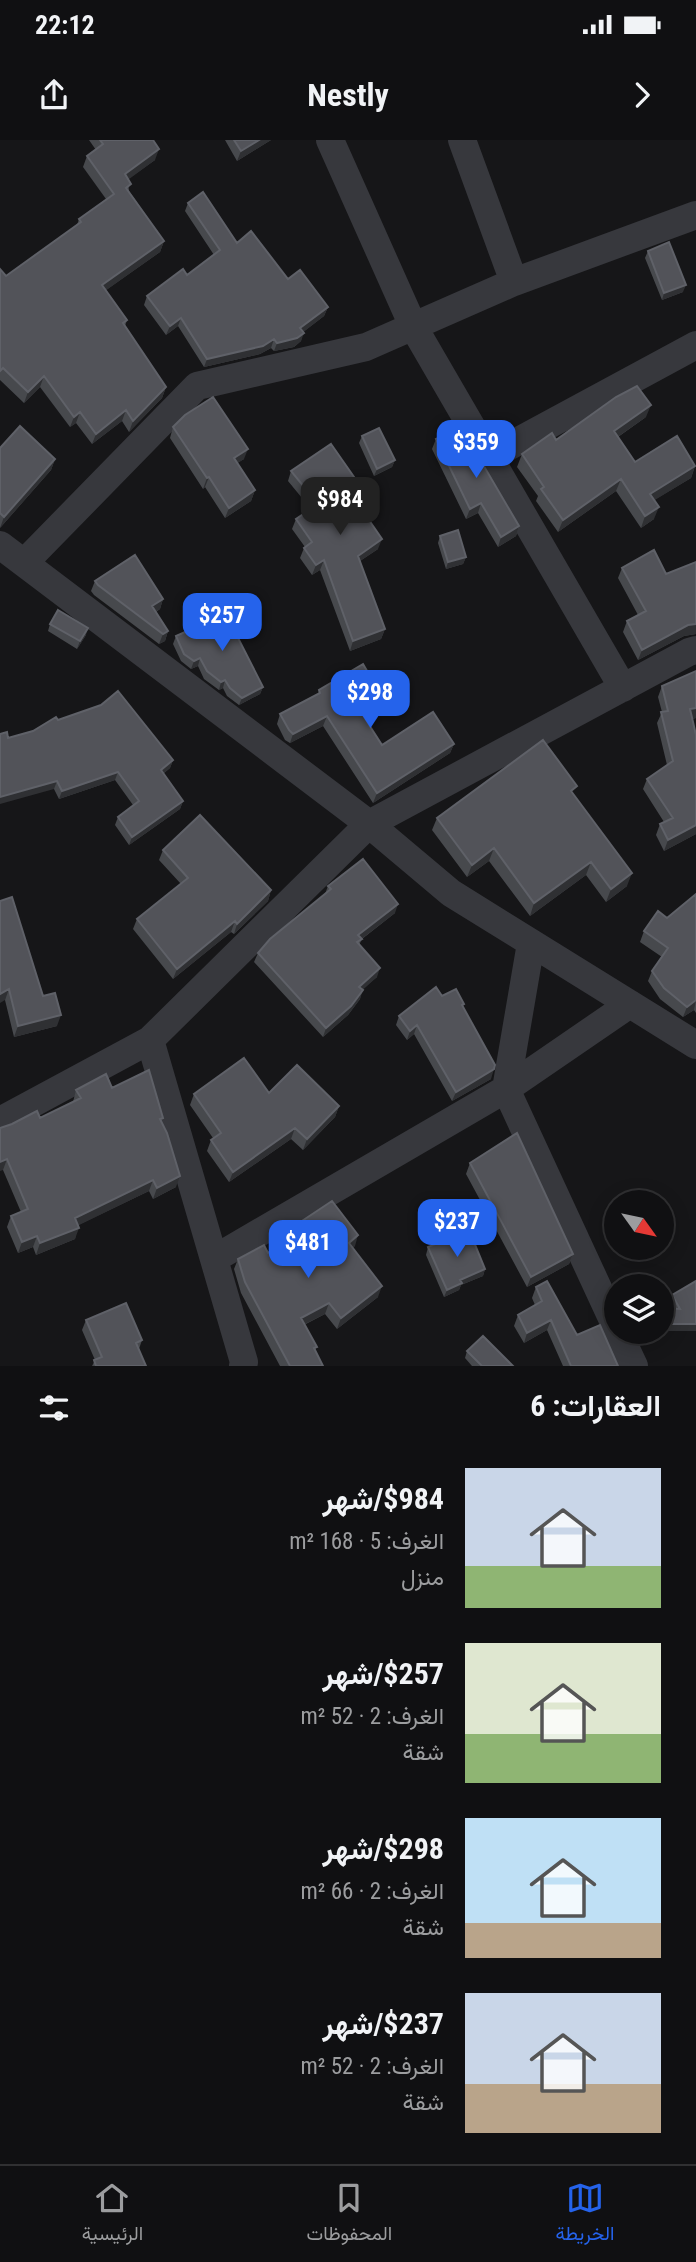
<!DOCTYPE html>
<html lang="ar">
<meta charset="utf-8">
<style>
body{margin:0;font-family:"Roboto Condensed",Vazirmatn,sans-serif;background:#1e1e20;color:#f1f3f6;direction:rtl;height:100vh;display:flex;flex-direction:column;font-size:26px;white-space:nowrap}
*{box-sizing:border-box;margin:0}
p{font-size:23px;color:#9c9d9f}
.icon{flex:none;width:38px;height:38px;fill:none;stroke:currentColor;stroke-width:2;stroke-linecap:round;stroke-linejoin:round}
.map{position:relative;height:1226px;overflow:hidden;direction:ltr}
.details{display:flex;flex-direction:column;background:#101012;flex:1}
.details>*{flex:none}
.needle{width:46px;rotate:123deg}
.controls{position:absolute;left:604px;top:1050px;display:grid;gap:14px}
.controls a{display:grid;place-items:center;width:70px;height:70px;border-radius:50%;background:#101012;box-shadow:0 4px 18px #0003,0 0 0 2px #303032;font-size:35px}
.price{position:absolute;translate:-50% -60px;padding:0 16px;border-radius:14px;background:#2563eb;color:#fff;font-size:23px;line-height:46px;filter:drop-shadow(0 2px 4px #0008)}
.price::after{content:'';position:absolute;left:50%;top:42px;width:21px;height:16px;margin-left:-10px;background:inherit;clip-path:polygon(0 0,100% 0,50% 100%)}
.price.active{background:#222;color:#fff}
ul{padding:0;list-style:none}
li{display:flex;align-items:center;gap:21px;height:175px;padding:0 35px}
li span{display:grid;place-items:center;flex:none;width:196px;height:140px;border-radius:0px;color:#555}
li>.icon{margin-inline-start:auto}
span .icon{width:84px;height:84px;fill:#fffc;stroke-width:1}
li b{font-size:30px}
h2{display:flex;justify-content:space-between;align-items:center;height:84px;padding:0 35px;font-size:30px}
.status{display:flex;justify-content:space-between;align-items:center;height:49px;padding:0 35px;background:#101012;direction:ltr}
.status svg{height:19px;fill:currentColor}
header{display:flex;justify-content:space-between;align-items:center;height:91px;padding:0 35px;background:#101012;font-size:32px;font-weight:700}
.tabs{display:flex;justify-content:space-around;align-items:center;height:98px;border-top:2px solid #303032;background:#101012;font-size:19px;color:#9c9d9f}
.tabs a{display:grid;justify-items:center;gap:4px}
.tabs .active{color:#2563eb}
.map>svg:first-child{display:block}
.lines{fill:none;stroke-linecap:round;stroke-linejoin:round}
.minor{stroke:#37383d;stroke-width:28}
.wall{fill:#47494d}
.shaded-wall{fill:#2f3033}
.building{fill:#525359;stroke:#5f6168;stroke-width:2}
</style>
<div class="status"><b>22:12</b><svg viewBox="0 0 49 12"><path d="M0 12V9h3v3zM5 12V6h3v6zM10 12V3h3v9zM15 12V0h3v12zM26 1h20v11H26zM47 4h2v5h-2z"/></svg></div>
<header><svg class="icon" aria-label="forward" viewBox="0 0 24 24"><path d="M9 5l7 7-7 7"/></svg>Nestly<svg class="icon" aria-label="share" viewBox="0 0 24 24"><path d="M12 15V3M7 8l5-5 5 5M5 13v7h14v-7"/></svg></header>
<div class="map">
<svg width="696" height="1226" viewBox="0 0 696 1226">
<rect width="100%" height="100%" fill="#161618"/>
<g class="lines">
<path class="minor" d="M330 0 413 186 623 548
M462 0 514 142
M489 317 696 205
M0 405 369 684 451 753 696 905
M24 423 197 246 366 207 514 142 696 75
M531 803 506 949 616 1187
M150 900 244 1222 243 1226
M0 981 150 900 369 684 689 512 696 510
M214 1119 506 949 630 864
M618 1192 634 1226"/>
</g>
<path class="wall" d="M89 0H153L155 20 128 39 129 51 164 101 160 112 106 150 127 180 125 186 166 247 162 258 129 292 122 281 92 304 76 283 70 287 40 247 24 263 0 240V129L6 136 77 85 79 79 106 59 83 27 87 16 96 10Z
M225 0H271L237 21Z
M188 63 237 103 328 167 324 176 303 192 301 201 294 207 274 211 271 208 260 214 204 227 178 186 166 195 144 165 147 156 187 135 214 115 185 71Z
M648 111 683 152 662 160 645 118Z
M646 277 618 297 635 322 695 326 691 338 654 360V379L641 388 616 351 558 392 536 361 538 356 517 327 522 314 556 300Z
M173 287 244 319 237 323 255 350 251 361 225 378 205 347 203 349 170 298Z
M362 296 395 320 392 327 374 336 359 303Z
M436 299 519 386 516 396 498 407 478 373 466 379 432 309Z
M0 308 55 319 51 330 0 388Z
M291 331 358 357 354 359 378 409 360 421 385 489 381 499 350 511 320 430 312 435 300 418 304 408 305 407 292 389 296 379 311 369 288 341Z
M440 396 466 417 463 424 446 429 438 403Z
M696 422V494L684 496 638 520 623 492 627 481 638 475 618 438 622 428 666 434Z
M95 441 163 459 160 469 156 472 168 491 165 501 159 504 94 455 91 451Z
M50 484 86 495 77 509 48 491Z
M243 490 240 497 238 498 263 547 260 554 239 565 227 556 223 548 219 550 204 539 198 526 191 529 181 521 173 504 176 496Z
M662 546 696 578 692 579 696 595V694L664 711 656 695 660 684 664 682 643 649 647 639 667 625 657 583 662 572 658 557Z
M319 550 375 559 359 569 382 605 454 604 450 613 373 663 323 586 290 603 285 600 277 584 280 574 318 554Z
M58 580 173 620 170 628 163 634 183 661 180 669 129 705 115 685 118 677 133 665 115 640 59 659 54 649 8 598 33 591Z
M574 655 627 746 606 762 586 735 530 776 489 721 467 737 432 690 437 678Z
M163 710 271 750 268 761 234 794 231 792 173 839 133 789 137 779 181 744 159 720Z
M328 746 395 773 362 799 359 805 377 837 362 849 360 859 348 875 323 897 254 822 258 813 325 754Z
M696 754V873L694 870 683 877 660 859 648 841 652 831 662 817 640 802 644 791 667 778Z
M12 757 43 856 57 886 14 897 5 860Z
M442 856 463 867 491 939 452 961 414 894 407 900 396 885 399 876Z
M112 948 163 978 161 982 176 1047 153 1059 149 1051 78 1085 75 1099 36 1115 33 1107 18 1113 7 1087 11 1076 21 1072 3 1030 0 988 40 978 73 962 76 950Z
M269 953 339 966 335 977 303 1010 291 999 229 1042 207 1011 211 1000 213 998 190 965 194 954Z
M470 1023 573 1114 569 1124 527 1147 466 1034Z
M293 1087 355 1106 353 1107 378 1157 337 1189 325 1174 304 1185 317 1207 315 1210 323 1226H280L241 1153 234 1129 238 1119 268 1113 289 1096Z
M428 1107 485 1129 483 1136 461 1145 459 1150 444 1157 426 1115Z
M696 1141V1191H662L674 1169 670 1162 672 1155Z
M536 1147 577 1195 618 1226H563L547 1190 524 1203 514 1186 518 1175 535 1165 532 1158Z
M86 1180 142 1200 139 1209 146 1226H92L95 1220 82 1190Z
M467 1211 513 1226H472L465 1218Z"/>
<path class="shaded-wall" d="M259 0H271L237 21 241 11Z
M159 9 155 20 121 45 125 34Z
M164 101 160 112 98 156 102 145Z
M686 145 683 152 662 160 664 153Z
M328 167 324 176 297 197 300 188Z
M181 178 178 186 166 195 170 186Z
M304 193 301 201 294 207 274 211 277 203Z
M274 199 271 208 260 214 204 227 207 219Z
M44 236 40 247 24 263 28 252Z
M166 247 162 258 129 292 133 281Z
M651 265 646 277 609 303 614 291Z
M126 270 122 281 92 304 96 294Z
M80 272 76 283 70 287 74 277Z
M248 309 244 319 230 328 234 318Z
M55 319 51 330 0 388 4 377Z
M395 320 392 327 374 336 377 329Z
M695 326 691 338 645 366 650 354Z
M209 337 205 347 203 349 207 338Z
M621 339 616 351 558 392 563 380Z
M361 347 358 357 347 364 351 354Z
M255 350 251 361 225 378 229 368Z
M481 363 478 373 466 379 470 369Z
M659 367 654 379 641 388 645 376Z
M519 386 516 396 498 407 501 397Z
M382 399 378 409 354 425 358 416Z
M466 417 463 424 446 429 448 422Z
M324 420 320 430 312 435 316 425Z
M163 459 160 469 148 476 152 466Z
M696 484V494L684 496 638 520 642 510 688 485Z
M88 488 86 495 77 509 80 501Z
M385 489 381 499 350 511 353 501Z
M243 490 240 497 233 501 236 494Z
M168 491 165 501 159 504 163 494Z
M200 518 198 526 191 529 194 521Z
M225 540 223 548 219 550 221 542Z
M263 547 260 554 239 565 242 558Z
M378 550 375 559 352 573 355 563Z
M696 568V578L686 580 690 569Z
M327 576 323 586 290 603 293 594Z
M454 604 450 613 373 663 377 653Z
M173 620 170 628 158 638 161 630Z
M118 632 115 640 59 659 62 651Z
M57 641 54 649 0 664V657Z
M183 661 180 669 129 705 132 697Z
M696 685V694L664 711 668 700Z
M494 708 489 721 467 737 472 725Z
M591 722 586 735 530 776 534 763Z
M632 733 627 746 606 762 611 749Z
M271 750 268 761 234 794 237 784Z
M398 764 395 773 355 804 358 795Z
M235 781 231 792 173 839 177 829Z
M380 828 377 837 356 856 359 847Z
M9 849 5 860 0 863V854Z
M363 850 360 859 348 875 323 897 326 888Z
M696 860 694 870 683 877 687 867Z
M61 875 57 886 14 897 18 886Z
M417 885 414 894 407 900 410 891Z
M494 929 491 939 452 961 456 952Z
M339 966 335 977 303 1010 307 999Z
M295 988 291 999 229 1042 233 1032Z
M7 1019 3 1030 0 1031V1022Z
M180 1036 176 1047 153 1059 157 1048Z
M153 1040 149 1051 71 1089 75 1078Z
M79 1088 75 1099 36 1115 40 1103Z
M358 1095 355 1106 345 1113 349 1103Z
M37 1096 33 1107 18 1113 22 1102Z
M573 1114 569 1124 527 1147 531 1137Z
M485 1129 483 1136 461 1145 459 1150 444 1157 447 1150 460 1140Z
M382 1146 378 1157 337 1189 341 1178Z
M329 1163 325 1174 297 1188 301 1178Z
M551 1180 547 1190 524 1203 527 1193Z
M662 1184H696V1191H662Z"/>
<path class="building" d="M100 0H153L159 9 125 34 131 44 126 48 164 101 102 145 127 180 123 183 166 247 133 281 126 270 96 294 80 272 74 277 44 236 28 252 3 228 0 231V129L6 136 81 82 79 79 114 54 87 16 103 4Z
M234 0H259L241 11Z
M203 52 237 103 251 91 288 139 300 130 328 167 300 188 304 193 297 198 277 203 274 199 263 206 207 219 181 178 170 186 147 156 183 129 187 135 220 110 188 63Z
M669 102 686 145 664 153 648 111Z
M637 246 651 265 614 291 635 322 677 296 695 326 650 354 659 367 645 376 621 339 563 380 541 349 544 347 522 314 552 293 556 300 616 257Z
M213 257 248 309 234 318 255 350 229 368 209 337 207 338 173 287 185 275Z
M20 286 55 319 4 377 0 373V308Z
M461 287 519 386 501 397 481 363 470 369 436 299Z
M379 288 395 320 377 329 362 296Z
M331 304 361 347 351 354 382 399 358 416 385 489 353 501 324 420 316 425 304 408 312 402 296 379 318 364 291 331Z
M458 390 466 417 448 422 440 396Z
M654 410 666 434 696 422V484L688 485 642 510 627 481 646 471 622 428Z
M135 415 163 459 152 466 168 491 163 494 98 445 95 441Z
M58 470 88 488 80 501 50 484Z
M234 470 243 490 236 494 263 547 242 558 230 548 225 540 221 542 207 531 200 518 194 521 184 514 176 496Z
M363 524 378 550 355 563 382 605 433 572 454 604 377 653 327 576 293 594 289 590 280 574 320 553 319 550Z
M696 531V568L690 569 696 595V685L668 700 660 684 673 678 647 639 673 621 661 572 668 571 662 546Z
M118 551 173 620 161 630 183 661 132 697 118 677 139 661 118 632 62 651 57 641 0 657V594L7 592 8 598 33 591 56 577 58 580 101 565Z
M543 600 577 646 571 651 632 733 611 749 591 722 534 763 494 708 472 725 437 678Z
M200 675 271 750 237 784 235 781 177 829 137 779 188 738 163 710Z
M363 719 398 764 358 795 362 799 357 802 380 828 359 847 363 850 351 866 326 888 258 813 270 799 331 749 328 746Z
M696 754V860L687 867 664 848 652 831 668 808 644 791 658 771 667 778Z
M12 757 43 856 55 853 61 875 18 886 9 849 0 854V761Z
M436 847 442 856 456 849 464 864 462 865 495 925 494 929 456 952 417 885 410 891 399 876Z
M244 918 269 953 297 925 339 966 307 999 295 988 233 1032 211 1000 221 993 194 954Z
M149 930 163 978 160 979 167 993 180 1036 157 1048 153 1040 75 1078 79 1088 40 1103 37 1096 22 1102 11 1076 28 1069 7 1019 0 1022V988L12 984 37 971 40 978 81 958 76 950 106 934 112 948Z
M517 993 573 1114 531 1137 470 1023Z
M332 1061 358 1095 349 1103 382 1146 341 1178 329 1163 301 1178 317 1207 314 1208 323 1226H290L245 1142 238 1119 264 1105 268 1113 296 1091 293 1087Z
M469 1090 485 1129 460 1140 462 1143 447 1150 428 1107Z
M547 1141 577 1195 600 1185 618 1226H571L551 1180 527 1193 518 1175 542 1161 536 1147Z
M696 1141V1184H662V1168L680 1169 672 1155Z
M126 1163 142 1200 136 1203 146 1226H96L94 1220 102 1217 86 1180Z
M483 1196 513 1226H482L467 1211Z"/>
</svg>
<div class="controls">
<a><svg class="needle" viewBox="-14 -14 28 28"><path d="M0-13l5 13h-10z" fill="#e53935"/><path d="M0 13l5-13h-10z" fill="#9c9d9f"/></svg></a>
<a><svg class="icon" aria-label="layers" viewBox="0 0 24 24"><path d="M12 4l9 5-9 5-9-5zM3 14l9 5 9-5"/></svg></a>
</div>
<b class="price" style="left:476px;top:340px">$359</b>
<b class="price active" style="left:340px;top:397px">$984</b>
<b class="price" style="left:222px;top:513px">$257</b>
<b class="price" style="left:370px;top:590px">$298</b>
<b class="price" style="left:457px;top:1119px">$237</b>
<b class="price" style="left:308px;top:1140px">$481</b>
</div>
<section class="details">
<h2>العقارات: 6<svg class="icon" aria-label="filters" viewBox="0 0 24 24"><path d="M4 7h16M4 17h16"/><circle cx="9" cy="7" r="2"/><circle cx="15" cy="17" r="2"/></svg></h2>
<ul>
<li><span style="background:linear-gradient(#c9d6e8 70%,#8fb573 0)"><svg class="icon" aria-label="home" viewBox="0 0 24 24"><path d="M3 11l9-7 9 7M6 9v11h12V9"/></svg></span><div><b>$984/شهر</b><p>الغرف: 5 · 168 m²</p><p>منزل</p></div></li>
<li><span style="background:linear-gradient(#dfe7d0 65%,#8fb573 0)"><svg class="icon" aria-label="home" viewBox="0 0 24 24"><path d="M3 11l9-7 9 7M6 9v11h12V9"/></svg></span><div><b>$257/شهر</b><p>الغرف: 2 · 52 m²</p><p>شقة</p></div></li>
<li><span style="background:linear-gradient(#bfe0f5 75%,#b9a48a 0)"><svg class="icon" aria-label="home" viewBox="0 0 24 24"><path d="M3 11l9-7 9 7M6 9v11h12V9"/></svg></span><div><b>$298/شهر</b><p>الغرف: 2 · 66 m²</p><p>شقة</p></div></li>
<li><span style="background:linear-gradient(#c9d6e8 65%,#b9a48a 0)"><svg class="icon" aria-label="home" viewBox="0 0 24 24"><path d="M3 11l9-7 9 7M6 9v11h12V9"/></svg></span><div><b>$237/شهر</b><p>الغرف: 2 · 52 m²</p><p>شقة</p></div></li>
</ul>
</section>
<nav class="tabs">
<a class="active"><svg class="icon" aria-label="map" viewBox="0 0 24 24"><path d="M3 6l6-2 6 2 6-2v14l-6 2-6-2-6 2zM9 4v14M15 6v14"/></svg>الخريطة</a>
<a><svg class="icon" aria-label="saved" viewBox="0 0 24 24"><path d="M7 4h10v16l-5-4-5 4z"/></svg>المحفوظات</a>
<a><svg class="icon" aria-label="home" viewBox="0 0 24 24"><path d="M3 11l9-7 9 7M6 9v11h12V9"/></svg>الرئيسية</a>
</nav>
